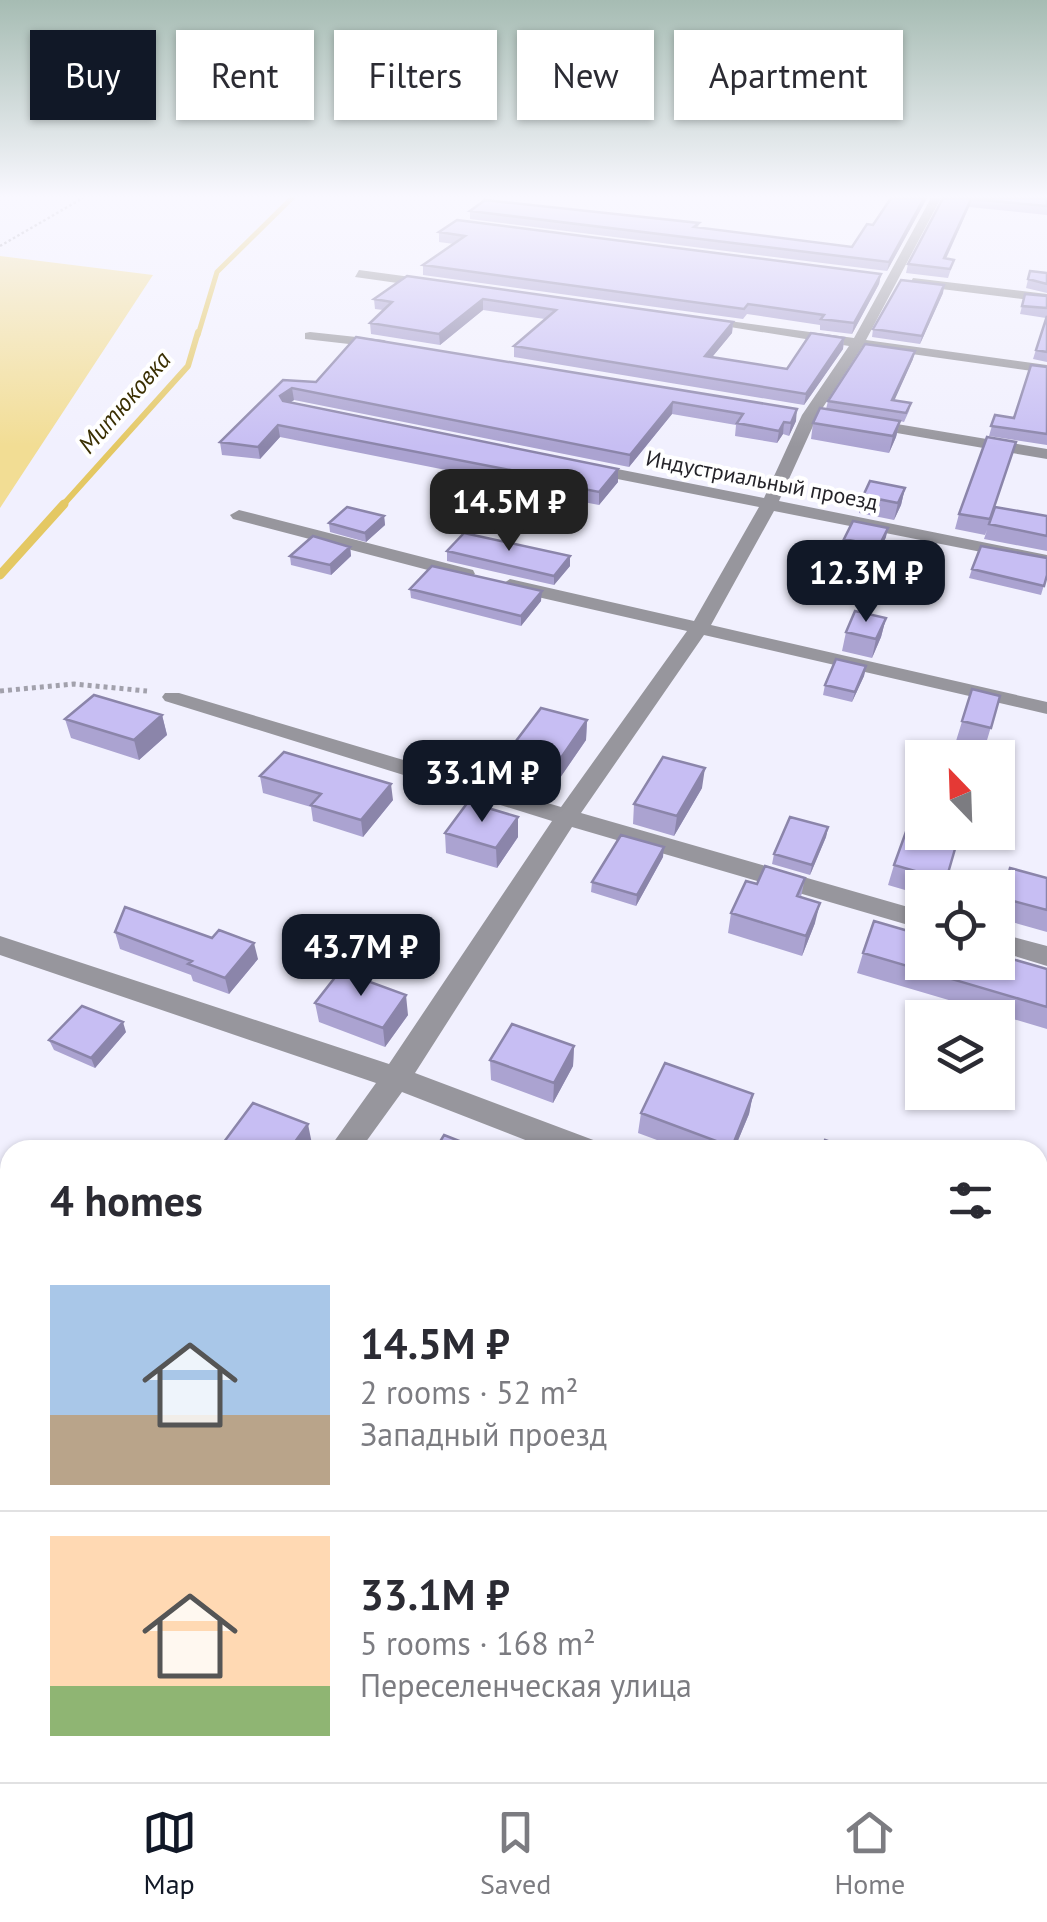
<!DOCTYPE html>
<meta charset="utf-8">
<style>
body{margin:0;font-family:"PT Sans",sans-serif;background:#f7f7f7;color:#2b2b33;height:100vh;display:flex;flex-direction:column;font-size:38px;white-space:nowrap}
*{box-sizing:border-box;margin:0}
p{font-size:32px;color:#7c7c81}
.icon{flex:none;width:55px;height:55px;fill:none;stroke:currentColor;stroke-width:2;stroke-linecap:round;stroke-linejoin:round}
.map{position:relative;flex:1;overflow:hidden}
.sheet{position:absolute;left:0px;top:1140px;width:1048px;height:642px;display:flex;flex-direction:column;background:#fff;border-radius:30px 30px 0 0;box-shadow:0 2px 8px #0004}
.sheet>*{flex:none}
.guide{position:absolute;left:30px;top:30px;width:988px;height:90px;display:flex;gap:20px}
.needle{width:65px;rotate:337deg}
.fabs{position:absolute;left:905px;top:740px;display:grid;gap:20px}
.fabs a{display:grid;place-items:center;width:110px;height:110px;border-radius:0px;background:#fff;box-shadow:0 2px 8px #0004;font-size:50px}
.price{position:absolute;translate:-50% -85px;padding:0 22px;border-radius:20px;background:#111827;color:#fff;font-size:32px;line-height:65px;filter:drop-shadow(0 2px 5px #0008)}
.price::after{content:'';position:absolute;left:50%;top:60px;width:30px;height:22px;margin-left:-15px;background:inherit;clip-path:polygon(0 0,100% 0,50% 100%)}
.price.on{background:#222;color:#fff}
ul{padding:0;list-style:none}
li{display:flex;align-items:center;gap:30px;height:250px;padding:0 50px}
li+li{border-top:2px solid #e1e1e2}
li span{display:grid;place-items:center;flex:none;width:280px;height:200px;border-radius:0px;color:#555}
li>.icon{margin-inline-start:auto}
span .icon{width:120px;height:120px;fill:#fffc;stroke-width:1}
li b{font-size:42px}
h2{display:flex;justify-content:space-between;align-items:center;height:120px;padding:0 50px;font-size:42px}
.tag{padding:0 35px;border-radius:0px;background:#fff;box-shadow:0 2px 8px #0004;font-size:35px;line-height:90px}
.tag.on{background:#111827;color:#fff}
.dock{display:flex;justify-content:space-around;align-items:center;height:140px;border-top:2px solid #e1e1e2;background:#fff;font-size:28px;color:#7c7c81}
.dock a{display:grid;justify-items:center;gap:5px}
.dock .on{color:#111827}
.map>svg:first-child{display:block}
.green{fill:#f2dd94}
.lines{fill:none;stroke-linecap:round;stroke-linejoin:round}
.stream-far2{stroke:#e4c863;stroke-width:5}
.stream-far1{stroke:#e4c863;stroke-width:6}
.stream{stroke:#e4c863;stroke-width:9}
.path-far1{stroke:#a2a1ac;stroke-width:2.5;stroke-dasharray:2.5 2.5;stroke-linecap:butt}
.path{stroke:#a2a1ac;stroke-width:5;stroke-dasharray:4 4;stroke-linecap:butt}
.minor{fill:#97969d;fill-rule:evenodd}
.wall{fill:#aba3d1}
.shaded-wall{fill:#8b85aa}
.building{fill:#c7bef3;stroke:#8b85aa;stroke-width:2.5}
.labels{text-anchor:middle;stroke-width:8;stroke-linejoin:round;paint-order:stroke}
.far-street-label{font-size:22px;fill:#25242a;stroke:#fff}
.far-water-label{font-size:25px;font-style:italic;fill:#3a2f02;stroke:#fff}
</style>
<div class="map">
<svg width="1047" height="1782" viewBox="0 0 1047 1782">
<rect width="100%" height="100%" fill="#f1f0fe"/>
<path class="green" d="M0 256 153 275 0 508Z"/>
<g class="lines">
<path class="stream-far2" d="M198 335 217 272 292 198"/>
<path class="stream-far1" d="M62 506 188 366 198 332"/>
<path class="stream" d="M0 575 64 504"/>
<path class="path-far1" d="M0 246 83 198"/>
<path class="path" d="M0 691 74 684 147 691"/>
<path class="minor" d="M931 198H941L866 340 1047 365V373L862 347 818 415 779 501 1047 555V565L774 511 711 625 1047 702V714L704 635 581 813 922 911V929L572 827 415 1073 596 1141 600 1150H551L402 1092 360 1150H328L376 1083 0 955V936L389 1064 552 821 165 701 162 697 165 693H179L561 807 687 631 503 589 501 585 510 579 694 621 759 507 587 473 579 468 587 463 764 498 802 415 849 346 693 321 700 317 854 338Z
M359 270 433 280 439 284 433 288 355 277Z
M913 278 1047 294V302L909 285Z
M310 332 384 340 391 344 384 348 305 339V333Z
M867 419 1047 449V459L862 427 859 424Z
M239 510 473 570 475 574 466 580 233 519 230 515Z
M998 933 1047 946V966L998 951Z
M1038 1307 1047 1310V1342L1038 1339Z
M0 1480 10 1484V1523L0 1519Z
M10 1594V1645L0 1649V1598Z
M501 1772H558L562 1782H505Z"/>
</g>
<path class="wall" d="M927 198 887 271 470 219V211L699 223 698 228 852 247 873 225Z
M943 198H1047V215L969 207 946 259 954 260 948 278 906 273 908 264Z
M439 232 881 274 879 284 852 334 820 330V325L747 314 743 319 423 275V265L454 244 439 242Z
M1030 271 1047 273V293L1026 288Z
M407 276 733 322 732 333 712 357 787 369 844 338 843 349 804 405 514 357V346L545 319 483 310 440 345 371 334 370 323 383 310 375 309 374 299Z
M944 285 943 293 920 344 872 337 873 329Z
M1025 294 1047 296V362L1033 359 1046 318 1020 314Z
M356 337 796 421 789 436 783 434 777 443 735 436 736 425 672 414 629 467 294 400 291 402 618 469V482L599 505 532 492V487L280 437 260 459 222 455 220 442 283 380 316 382Z
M913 359 894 400 911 403 909 411 904 422 900 421 896 437 889 453 811 439 813 423 826 409 828 401Z
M1047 367V445L989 436 995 415 1014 418Z
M1011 457 991 518 1047 516V551L984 539 987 530 985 535 955 529 959 514Z
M905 488 901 505 894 520 859 513 863 496Z
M384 516 385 525 366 542 330 532 329 523Z
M886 537 877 556 842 548 844 539Z
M350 547 351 556 331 575 291 565 290 556Z
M447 551 570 556V566L554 585 447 561Z
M972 569 1047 575 1041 595 969 578Z
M410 589 541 601 521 626 411 598Z
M886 618 881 637 872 658 842 651 846 632Z
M866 666 864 676 852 702 823 695 825 685Z
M972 689 1000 696 985 747 956 741Z
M162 715 167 735 139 760 71 738 65 719Z
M587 720 586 740 553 788 518 778 516 741Z
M260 776 393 800 363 837 313 821 311 807 263 793Z
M702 788 674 836 633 824 634 804Z
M518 817V837L497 868 446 853 445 833Z
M828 827 826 837 810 875 772 864 774 854Z
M957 842 944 888H922V895L888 885 894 865Z
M663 857 636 906 591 892 592 882Z
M1010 868 1047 878V932L998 918V908Z
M805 878 801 897 815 923 802 956 728 933 731 913 757 884Z
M115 932 212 938 258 959 229 994 193 981 191 975 120 949Z
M863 953 1047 969V1029L857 973Z
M315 1003 408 1015 385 1047 319 1022Z
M126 1032 95 1068 54 1050 49 1040Z
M574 1046 573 1066 553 1103 491 1080 490 1060Z
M753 1094 749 1114 734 1150H684L638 1133 641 1113Z
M1038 1207 1047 1211V1280L1038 1277Z
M1038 1366 1047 1369V1452L1038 1448Z
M888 1772H1011L1032 1782H886Z"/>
<path class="shaded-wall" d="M924 198H927L887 271 889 262Z
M971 199 969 207 942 267 944 258Z
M881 274 879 284 852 334 854 323Z
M944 285 943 293 920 344 922 336Z
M483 299V310L440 345 439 334Z
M733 322 732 333 704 367 705 356Z
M844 338 843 349 804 405 806 394Z
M915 351 913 359 891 408 892 400Z
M292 388 294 400 281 408 280 396Z
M673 402 672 414 629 467 630 455Z
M797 409 796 421 789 436 791 423Z
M900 421 896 437 889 453 893 436Z
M784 422 783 434 777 443 779 431Z
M278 425 280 437 260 459 258 447Z
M618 469V482L599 505V492Z
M905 488 901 505 894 520 898 503Z
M384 516 385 525 366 542 365 533Z
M888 528 886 537 877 556 879 546Z
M350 547 351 556 331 575 330 565Z
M570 556V566L554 585V576Z
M542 591 541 601 521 626V616Z
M886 618 881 637 872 658 876 639Z
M866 666 864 676 852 702 855 692Z
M162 715 167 735 139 760 134 740Z
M587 720 586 740 553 788 554 768Z
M705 768 702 788 674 836 677 816Z
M391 784 393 800 363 837 361 820Z
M518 817V837L497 868 496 848Z
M828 827 826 837 810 875 812 865Z
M664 847 663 857 636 906 637 895Z
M820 903 815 923 802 956 806 936Z
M254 943 258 959 229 994 225 978Z
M406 995 408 1015 385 1047 383 1028Z
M123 1022 126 1032 95 1068 91 1058Z
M574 1046 573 1066 553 1103 554 1083Z
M753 1094 749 1114 734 1150H731Z
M308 1124 312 1144 307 1150H289Z
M10 1260V1291L0 1304V1272Z"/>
<path class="building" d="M891 198H924L889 262 470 211 485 200 699 223 694 227 852 247 867 224 873 225Z
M943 198H1047V206L971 199 944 258 954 260 950 269 908 264Z
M457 220 881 274 854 323 821 319 824 315 748 304 744 309 423 265 465 236 439 232Z
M1030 271 1047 273V284L1028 279Z
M407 276 733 322 705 356 787 369 811 333 844 338 806 394 514 346 556 310 483 299 439 334 370 323 392 302 374 299Z
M901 280 944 285 922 336 873 329Z
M1025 294 1047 296V308L1022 306Z
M1047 316V352L1036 350Z
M356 337 797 409 791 423 784 422 779 431 737 423 743 414 673 402 630 455 292 388 280 396 283 401 618 469 599 492 532 479 536 475 278 425 258 447 220 442 283 380 316 382Z
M865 344 915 351 892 400 911 403 906 413 828 401Z
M1031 365 1047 367V434L991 426 995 415 1014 418Z
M820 408 900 421 893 436 813 423Z
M987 437 1016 442 990 519 959 514Z
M870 481 905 488 898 503 863 496Z
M347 507 384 516 365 533 329 523Z
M995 507 1047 516V536L989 524Z
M853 521 888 528 879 546 844 539Z
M464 533 570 556 554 576 447 551Z
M313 536 350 547 330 565 290 556Z
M981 546 1047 558V575L1044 586 972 569Z
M432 566 542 591 521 616 410 589Z
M855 611 886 618 876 639 846 632Z
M836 659 866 666 855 692 825 685Z
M972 689 1000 696 991 728 962 721Z
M94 695 162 715 134 740 65 719Z
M541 708 587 720 554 768 518 758 528 744 516 741Z
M284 752 391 784 361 820 311 805 321 794 260 776Z
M663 757 705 768 677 816 634 804Z
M468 802 518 817 496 848 445 833Z
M790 817 828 827 812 865 774 854Z
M907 829 957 842 946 880 894 865Z
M621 835 664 847 637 895 592 882Z
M765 866 805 878 797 896 820 903 806 936 731 913 746 881 757 884Z
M1010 868 1047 878V910L1002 898Z
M125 907 212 938 219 930 254 943 225 978 188 964 192 961 115 932Z
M874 921 922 935V962H998V955L1047 969V1007L863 953Z
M340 971 406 995 383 1028 315 1003Z
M82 1006 123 1022 91 1058 49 1040Z
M512 1024 574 1046 554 1083 490 1060Z
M665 1063 753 1094 732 1147 641 1113Z
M253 1103 308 1124 289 1150H218Z
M444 1135 482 1150H435Z
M825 1140 853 1150H822Z
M1038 1207 1047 1211V1264L1038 1260Z
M0 1239 10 1243V1260L0 1272Z
M1038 1366 1047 1369V1431L1038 1427Z
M895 1772H1011L1032 1782H893Z
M346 1776 357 1782H344Z"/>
<linearGradient id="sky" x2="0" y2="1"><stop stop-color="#a6bcb3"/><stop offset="0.44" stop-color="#f9f8ff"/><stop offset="1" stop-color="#f9f8ff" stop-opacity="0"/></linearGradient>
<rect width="1047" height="447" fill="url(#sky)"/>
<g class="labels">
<g class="far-street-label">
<text transform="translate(762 480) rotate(11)" y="8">Индустриальный проезд</text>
</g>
<g class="far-water-label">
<text transform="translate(124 402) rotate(-49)" y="9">Митюковка</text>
</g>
</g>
</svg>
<div class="fabs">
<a><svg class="needle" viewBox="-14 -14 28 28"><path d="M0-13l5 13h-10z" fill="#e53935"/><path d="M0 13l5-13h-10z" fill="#7c7c81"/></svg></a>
<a><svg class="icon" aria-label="locate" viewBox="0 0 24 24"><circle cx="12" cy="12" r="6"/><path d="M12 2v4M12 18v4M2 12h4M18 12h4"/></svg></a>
<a><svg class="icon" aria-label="layers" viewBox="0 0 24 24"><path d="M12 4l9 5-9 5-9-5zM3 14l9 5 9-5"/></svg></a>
</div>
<b class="price on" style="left:509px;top:554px">14.5M ₽</b>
<b class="price" style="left:866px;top:625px">12.3M ₽</b>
<b class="price" style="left:482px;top:825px">33.1M ₽</b>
<b class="price" style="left:361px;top:999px">43.7M ₽</b>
<div class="guide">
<a class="tag on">Buy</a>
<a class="tag">Rent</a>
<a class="tag">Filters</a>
<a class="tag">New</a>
<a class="tag">Apartment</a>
</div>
<section class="sheet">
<h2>4 homes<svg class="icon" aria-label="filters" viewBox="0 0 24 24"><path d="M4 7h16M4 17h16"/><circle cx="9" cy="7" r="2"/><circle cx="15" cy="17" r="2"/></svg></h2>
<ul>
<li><span style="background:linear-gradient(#a9c7e8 65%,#b9a48a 0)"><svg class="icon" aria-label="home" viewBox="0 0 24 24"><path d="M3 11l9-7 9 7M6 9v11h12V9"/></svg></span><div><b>14.5M ₽</b><p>2 rooms · 52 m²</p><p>Западный проезд</p></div></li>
<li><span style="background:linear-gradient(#ffd9b3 75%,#8fb573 0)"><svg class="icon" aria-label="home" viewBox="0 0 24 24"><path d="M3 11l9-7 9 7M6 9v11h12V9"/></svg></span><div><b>33.1M ₽</b><p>5 rooms · 168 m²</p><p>Переселенческая улица</p></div></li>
</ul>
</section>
</div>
<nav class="dock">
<a class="on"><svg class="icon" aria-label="map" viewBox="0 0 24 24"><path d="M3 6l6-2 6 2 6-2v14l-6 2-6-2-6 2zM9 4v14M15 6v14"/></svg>Map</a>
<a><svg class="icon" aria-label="saved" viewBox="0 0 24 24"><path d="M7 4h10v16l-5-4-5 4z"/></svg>Saved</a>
<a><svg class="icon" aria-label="home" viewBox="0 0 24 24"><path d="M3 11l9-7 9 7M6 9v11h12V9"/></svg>Home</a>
</nav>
